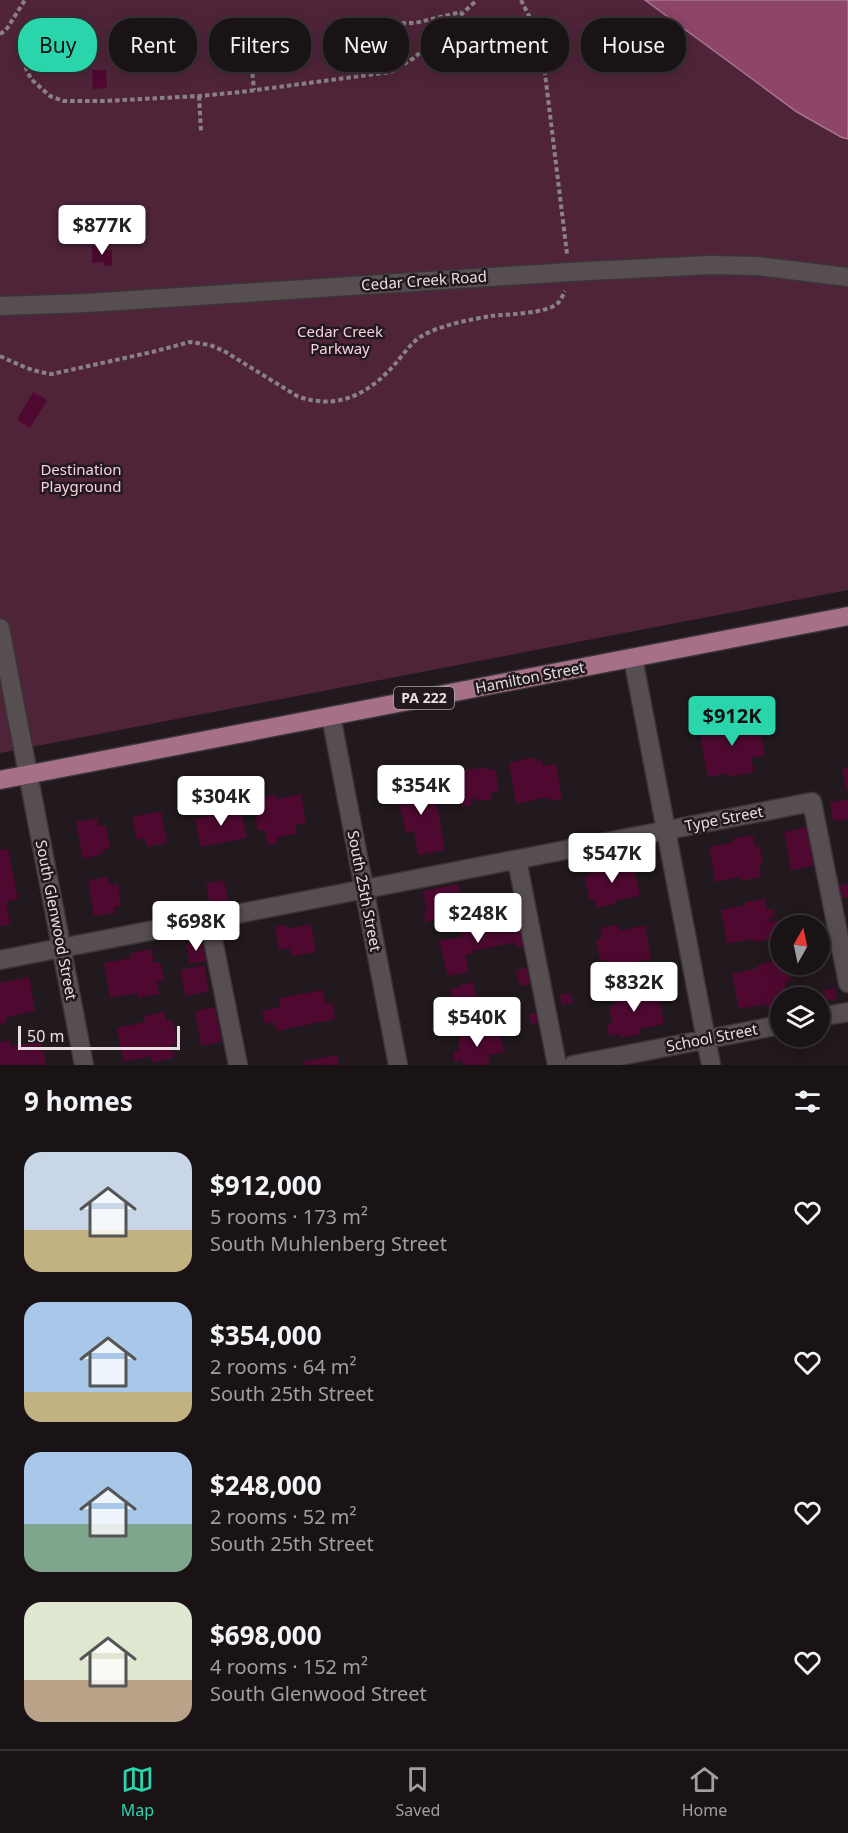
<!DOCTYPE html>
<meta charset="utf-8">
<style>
body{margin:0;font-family:"Noto Sans",sans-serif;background:#262023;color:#f1f3f6;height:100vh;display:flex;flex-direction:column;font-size:22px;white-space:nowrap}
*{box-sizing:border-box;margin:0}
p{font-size:20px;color:#9f9ea1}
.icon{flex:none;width:33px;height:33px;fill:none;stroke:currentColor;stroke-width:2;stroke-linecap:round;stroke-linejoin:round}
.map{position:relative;height:1065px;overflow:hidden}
.sheet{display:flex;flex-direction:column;background:#191316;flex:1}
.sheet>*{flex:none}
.guide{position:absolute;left:18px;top:18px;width:813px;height:54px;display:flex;gap:12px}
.needle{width:39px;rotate:9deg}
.buttons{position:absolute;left:770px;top:915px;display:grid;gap:12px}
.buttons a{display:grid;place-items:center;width:60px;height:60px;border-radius:50%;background:#191316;box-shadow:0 3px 15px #0003,0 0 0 2px #373235;font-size:30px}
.scale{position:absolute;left:18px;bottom:15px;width:162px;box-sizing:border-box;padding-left:6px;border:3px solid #e6e0e2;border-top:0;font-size:16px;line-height:21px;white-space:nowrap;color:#e6e0e2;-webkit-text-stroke:4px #21191d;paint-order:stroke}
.price{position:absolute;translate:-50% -51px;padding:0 14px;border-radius:6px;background:#fff;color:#222;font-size:20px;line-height:39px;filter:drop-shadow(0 2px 3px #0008)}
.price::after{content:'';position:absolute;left:50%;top:36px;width:18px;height:14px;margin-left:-9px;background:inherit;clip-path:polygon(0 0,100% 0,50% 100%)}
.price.on{background:#2ad5ac;color:#111}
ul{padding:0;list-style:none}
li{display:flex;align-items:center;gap:18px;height:150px;padding:0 24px}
li span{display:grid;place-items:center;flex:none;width:168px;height:120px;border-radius:18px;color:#555}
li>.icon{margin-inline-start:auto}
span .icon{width:72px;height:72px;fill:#fffc;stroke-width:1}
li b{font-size:26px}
h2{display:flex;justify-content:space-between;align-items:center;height:72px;padding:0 24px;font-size:26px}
.pill{padding:0 21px;border-radius:24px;background:#191316;box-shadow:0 3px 15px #0003,0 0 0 2px #373235;font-size:21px;line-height:54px}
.pill.on{background:#2ad5ac;color:#111}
.tab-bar{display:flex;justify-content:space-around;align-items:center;height:84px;border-top:2px solid #373235;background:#191316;font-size:16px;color:#9f9ea1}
.tab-bar a{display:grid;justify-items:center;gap:3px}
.tab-bar .on{color:#2ad5ac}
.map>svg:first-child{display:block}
.green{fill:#4f2439}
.water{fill:#8d4568;stroke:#a8748d;stroke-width:1.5}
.building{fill:#4f0931}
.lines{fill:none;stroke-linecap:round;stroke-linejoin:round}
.minor-casing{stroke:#3b3537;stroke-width:21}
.major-casing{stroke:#3b3537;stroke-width:21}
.path{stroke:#898285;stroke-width:4;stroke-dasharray:4.5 3;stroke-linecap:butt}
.minor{stroke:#574e51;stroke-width:18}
.major{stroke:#a67088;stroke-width:18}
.labels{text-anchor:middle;stroke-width:5;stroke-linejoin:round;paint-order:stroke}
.shield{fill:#21191d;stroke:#aba4a7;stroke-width:1.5}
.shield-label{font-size:14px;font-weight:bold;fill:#e6e0e2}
.street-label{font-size:15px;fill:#e6e0e2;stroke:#21191d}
.park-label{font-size:15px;fill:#facee0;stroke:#21191d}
</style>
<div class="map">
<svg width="848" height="1065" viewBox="0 0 848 1065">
<rect width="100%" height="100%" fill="#21191d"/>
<path class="green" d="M0 0H848V590L0 753Z"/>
<path class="water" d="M645 0H848V139L841 137 797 112Z"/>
<path class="building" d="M92 70H106L107 88 93 89Z
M106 246V250H112V265L104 266V262L92 263V247Z
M33 392 47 400 30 428 17 420Z
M758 716 765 755 751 758 754 772 729 777 728 773 708 777 699 731 717 727 716 724Z
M534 757 535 761 542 760 543 766 556 764 562 799 550 801 549 797 516 804 509 763Z
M487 767 488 771 495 769 499 791 491 792 492 799 476 801V798L471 799 472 805 462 807 459 800 450 801 446 777 454 775V772Z
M848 767V790H846L842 768Z
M433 781 445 850 418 855 414 831 406 833 401 810 390 796 404 784 406 786Z
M301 794 306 823 295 824 297 834 277 837 278 843 268 845 265 830 258 831 252 800 277 795 278 799Z
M848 800V819L833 821 830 802Z
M232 807 233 811 241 810 247 838 201 847 195 819 207 816V812Z
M161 811 167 843 147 847 145 838 137 840 132 817Z
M97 818 98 826 106 825 110 848 102 850 103 854 83 859 76 822Z
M808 827 815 866 791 870 784 832Z
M753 835 755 847 760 846 761 855 763 864 759 865 761 877 741 881V877L715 882 709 847 734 842V838Z
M8 849 18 899 6 902 10 924 0 926V850Z
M633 863 640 896 614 901 615 904 596 908 594 899 590 900 584 876 589 875 588 868 606 864 607 868Z
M108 877 110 885 118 884 121 906 114 907 115 913 94 916 88 880Z
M224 880 228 901 210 905 206 884Z
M458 884 464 915 425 922 424 914 427 913 423 891Z
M848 884V897L840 899 838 886Z
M765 899 767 910 773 909 775 917 769 918V922L778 920 780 937 754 942 753 939 727 944 721 910 746 905 745 902Z
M520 920 524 941H522L523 946 516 947V942L472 951 473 954 466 955 468 972 448 976 439 941 462 937 461 929 476 927 477 931Z
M311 924 316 952 291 956 289 948 279 950 275 927 286 925 287 929Z
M618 925 619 931 645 925 651 959 626 964 627 968 608 972 606 960 600 961 596 940 602 938 600 928Z
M202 941 206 961 190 964 186 944Z
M825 946 827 957 819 958V947Z
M151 949 154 963 160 962 164 980 157 982 159 994 138 998 137 993 110 998 104 963 131 958 130 953Z
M780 960V964H788L791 981 785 982 787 990 782 991 783 998H780V1006L767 1008 766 1004 739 1009 732 974 758 968 757 965Z
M204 965 209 991 186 996 180 970Z
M527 968 530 984 520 986 516 970Z
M29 977 35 1011 6 1017 7 1022 0 1024V983Z
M473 982 478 1006 474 1007 476 1016 456 1021 450 989 461 987 460 985Z
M835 988 837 999 826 1001 824 990Z
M630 989 632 995 657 989 664 1024 639 1029 640 1034 621 1038 620 1034 609 1036 607 1024 612 1023 609 1006 615 1005 612 992Z
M323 990 326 1004 332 1002 335 1019 276 1031 274 1022 265 1024 262 1011 281 1007 279 998Z
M571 993 573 1003 562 1005 560 995Z
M215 1007 222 1042 201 1046 195 1011Z
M165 1012 166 1021 173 1020 177 1044 171 1045 174 1058 152 1062 151 1056 124 1062 117 1028 145 1022 144 1016Z
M536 1013 538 1023 531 1024 529 1014Z
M473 1028 475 1037 500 1032 504 1052 488 1055 490 1065H463L462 1060 455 1062 453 1052 459 1050 458 1031Z
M10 1040 11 1046 41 1041 46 1065H0V1042Z
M337 1055 339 1065H303V1062Z"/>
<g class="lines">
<g class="minor-casing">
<path id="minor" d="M0 306 87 303 569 272 710 265 757 266 848 277
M0 628 84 1065
M633 658 711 1065
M331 716 398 1065
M517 860 557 1065
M209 920 238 1065
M0 960 812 802 848 983
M819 1017 848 1012
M573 1065 780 1025"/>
</g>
<g class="major-casing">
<path id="major" d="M0 780 848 616"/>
</g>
<path class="path" d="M521 0 534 26 542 49 567 254
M364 24 415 23 461 12
M0 34 6 30 25 0
M249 36 254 90
M22 60 31 79 50 96 64 101H104L199 96 241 92 391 72 414 58 477 0
M199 96 201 131
M0 356C17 364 33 372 52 374L152 352 190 342 210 345 224 351 297 396C337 411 369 394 395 364 403 355 410 344 420 337 440 325 468 320 491 316 507 314 546 314 558 303 561 300 563 295 565 291"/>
<use href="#minor" class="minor"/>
<use href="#major" class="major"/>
</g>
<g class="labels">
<rect class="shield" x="394" y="687" width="60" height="22" rx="4.5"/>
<g class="shield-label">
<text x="424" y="703">PA 222</text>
</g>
<g class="street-label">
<text transform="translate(424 281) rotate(-4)" y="5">Cedar Creek Road</text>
<text transform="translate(530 678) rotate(-11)" y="5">Hamilton Street</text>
<text transform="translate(724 819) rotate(-11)" y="5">Type Street</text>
<text transform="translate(364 891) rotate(79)" y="5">South 25th Street</text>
<text transform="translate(56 920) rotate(79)" y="5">South Glenwood Street</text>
<text transform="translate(712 1038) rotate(-11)" y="5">School Street</text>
</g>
<g class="park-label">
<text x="340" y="337">Cedar Creek<tspan x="340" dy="17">Parkway</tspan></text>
<text x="81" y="475">Destination<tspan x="81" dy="17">Playground</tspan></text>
</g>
</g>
</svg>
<div class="buttons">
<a><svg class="needle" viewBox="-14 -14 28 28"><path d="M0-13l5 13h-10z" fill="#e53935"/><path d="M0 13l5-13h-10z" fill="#9f9ea1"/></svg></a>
<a><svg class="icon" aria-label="layers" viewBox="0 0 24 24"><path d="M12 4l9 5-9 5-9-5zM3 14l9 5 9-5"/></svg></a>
</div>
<div class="scale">50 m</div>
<b class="price" style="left:102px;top:256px">$877K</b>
<b class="price on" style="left:732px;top:747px">$912K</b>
<b class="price" style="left:421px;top:816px">$354K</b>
<b class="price" style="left:221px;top:827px">$304K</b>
<b class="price" style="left:612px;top:884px">$547K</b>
<b class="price" style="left:478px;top:944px">$248K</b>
<b class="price" style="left:196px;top:952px">$698K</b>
<b class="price" style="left:634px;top:1013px">$832K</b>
<b class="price" style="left:477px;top:1048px">$540K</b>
<div class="guide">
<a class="pill on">Buy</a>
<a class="pill">Rent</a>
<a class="pill">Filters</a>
<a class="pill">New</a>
<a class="pill">Apartment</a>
<a class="pill">House</a>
</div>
</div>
<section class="sheet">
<h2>9 homes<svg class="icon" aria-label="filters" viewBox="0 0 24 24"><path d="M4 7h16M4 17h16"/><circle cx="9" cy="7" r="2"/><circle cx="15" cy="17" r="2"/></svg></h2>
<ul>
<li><span style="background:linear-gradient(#c9d6e8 65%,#c2b280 0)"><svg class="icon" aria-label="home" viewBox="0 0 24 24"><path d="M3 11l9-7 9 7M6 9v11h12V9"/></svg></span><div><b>$912,000</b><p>5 rooms · 173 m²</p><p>South Muhlenberg Street</p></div><svg class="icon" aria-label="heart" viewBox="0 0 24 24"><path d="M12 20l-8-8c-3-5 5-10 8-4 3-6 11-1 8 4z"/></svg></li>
<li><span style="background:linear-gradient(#a9c7e8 75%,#c2b280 0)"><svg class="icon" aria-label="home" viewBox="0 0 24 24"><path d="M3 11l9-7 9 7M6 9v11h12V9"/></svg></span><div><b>$354,000</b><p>2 rooms · 64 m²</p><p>South 25th Street</p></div><svg class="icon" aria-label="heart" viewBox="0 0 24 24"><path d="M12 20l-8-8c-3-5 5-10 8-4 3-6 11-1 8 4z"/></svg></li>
<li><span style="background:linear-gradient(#a9c7e8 60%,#7fa58c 0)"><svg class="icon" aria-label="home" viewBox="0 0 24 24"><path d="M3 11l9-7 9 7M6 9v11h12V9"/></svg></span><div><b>$248,000</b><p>2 rooms · 52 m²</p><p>South 25th Street</p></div><svg class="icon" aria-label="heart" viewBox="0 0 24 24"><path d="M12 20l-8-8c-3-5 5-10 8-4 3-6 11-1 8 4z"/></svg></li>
<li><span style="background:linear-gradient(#dfe7d0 65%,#b9a48a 0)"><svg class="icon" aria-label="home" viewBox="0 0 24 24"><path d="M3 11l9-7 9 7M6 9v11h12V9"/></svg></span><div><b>$698,000</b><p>4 rooms · 152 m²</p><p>South Glenwood Street</p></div><svg class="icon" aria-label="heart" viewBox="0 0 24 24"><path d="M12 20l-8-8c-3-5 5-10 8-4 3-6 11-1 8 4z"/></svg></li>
</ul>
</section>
<nav class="tab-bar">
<a class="on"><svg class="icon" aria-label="map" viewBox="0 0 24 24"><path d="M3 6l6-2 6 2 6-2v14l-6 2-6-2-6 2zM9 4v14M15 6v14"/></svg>Map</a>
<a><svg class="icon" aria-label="saved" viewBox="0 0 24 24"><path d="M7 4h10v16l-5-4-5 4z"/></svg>Saved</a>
<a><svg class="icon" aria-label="home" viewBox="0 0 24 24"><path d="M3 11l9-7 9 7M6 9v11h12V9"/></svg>Home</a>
</nav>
